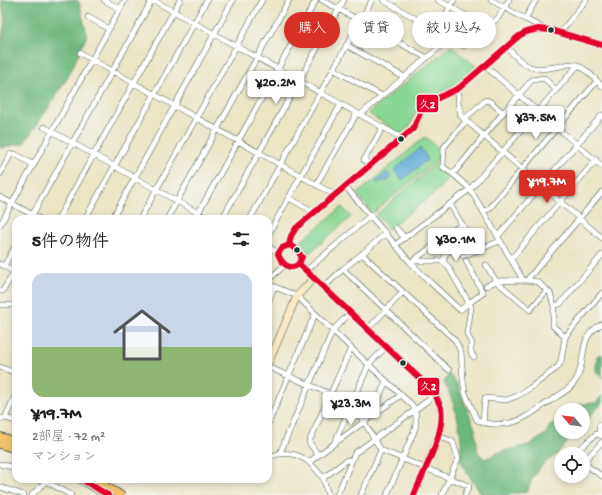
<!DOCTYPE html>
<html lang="ja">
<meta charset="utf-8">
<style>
body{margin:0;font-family:"Gochi Hand","Klee One",sans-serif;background:#f2f2f2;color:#202124;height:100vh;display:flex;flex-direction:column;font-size:15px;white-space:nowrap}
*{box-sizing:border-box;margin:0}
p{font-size:13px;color:#757577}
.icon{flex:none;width:22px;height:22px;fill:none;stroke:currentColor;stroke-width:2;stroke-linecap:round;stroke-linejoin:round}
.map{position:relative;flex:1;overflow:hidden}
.sheet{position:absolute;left:12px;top:215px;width:260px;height:268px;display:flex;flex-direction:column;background:#fff;border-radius:12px;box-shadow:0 2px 6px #0003}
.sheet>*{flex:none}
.guide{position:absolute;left:284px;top:12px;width:258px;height:36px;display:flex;gap:8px}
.needle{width:26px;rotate:299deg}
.fabs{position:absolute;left:554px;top:403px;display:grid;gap:8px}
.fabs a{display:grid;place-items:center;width:36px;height:36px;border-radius:50%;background:#fff;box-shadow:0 2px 6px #0003;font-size:20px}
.price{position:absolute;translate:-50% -34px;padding:0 9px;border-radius:4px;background:#fff;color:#222;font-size:13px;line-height:26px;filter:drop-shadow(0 1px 2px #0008)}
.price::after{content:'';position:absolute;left:50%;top:24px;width:12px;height:9px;margin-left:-6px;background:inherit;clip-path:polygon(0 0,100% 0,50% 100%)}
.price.on{background:#d93025;color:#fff}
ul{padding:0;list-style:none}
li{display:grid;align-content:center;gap:8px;height:212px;padding:0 20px}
li span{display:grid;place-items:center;height:124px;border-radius:12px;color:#555}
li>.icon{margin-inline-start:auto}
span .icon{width:72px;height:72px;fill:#fffc;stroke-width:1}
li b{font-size:17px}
h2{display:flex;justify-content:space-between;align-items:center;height:48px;padding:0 20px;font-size:17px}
.chip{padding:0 14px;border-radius:18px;background:#fff;box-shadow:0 2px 6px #0003;font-size:14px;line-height:36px}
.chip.on{background:#d93025;color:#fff}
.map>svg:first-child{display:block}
.green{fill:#89d795;stroke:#548a64}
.forest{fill:#6eb87e;stroke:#467a59}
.water{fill:#5dacd7;stroke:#3e7486}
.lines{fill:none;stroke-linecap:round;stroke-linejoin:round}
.street-casing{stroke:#3e564a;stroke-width:6}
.secondary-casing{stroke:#3e564a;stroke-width:8}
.primary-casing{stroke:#3e564a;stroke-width:10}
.street{stroke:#fff;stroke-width:5}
.secondary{stroke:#fae7c3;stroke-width:7}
.primary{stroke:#f2c26a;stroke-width:8}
.bus-1-casing{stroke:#f6f6f2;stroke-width:9}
.bus-1{stroke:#e4002b;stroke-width:6}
.bus-dot{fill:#1f3d34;stroke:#f6f6f2;stroke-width:1.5}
.line-badge{stroke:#f6f6f2;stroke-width:1.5}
.badge-label{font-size:11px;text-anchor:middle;font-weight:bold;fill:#fff}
</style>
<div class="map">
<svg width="602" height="495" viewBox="0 0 602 495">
<rect width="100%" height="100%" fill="#f6f6f2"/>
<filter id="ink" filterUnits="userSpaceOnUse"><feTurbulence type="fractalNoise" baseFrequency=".025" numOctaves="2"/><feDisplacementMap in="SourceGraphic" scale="8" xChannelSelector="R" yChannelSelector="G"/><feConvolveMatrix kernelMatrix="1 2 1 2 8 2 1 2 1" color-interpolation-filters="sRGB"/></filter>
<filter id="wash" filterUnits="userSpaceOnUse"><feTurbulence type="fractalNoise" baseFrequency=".012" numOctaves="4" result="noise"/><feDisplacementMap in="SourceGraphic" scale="16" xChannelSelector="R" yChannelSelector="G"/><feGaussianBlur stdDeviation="0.9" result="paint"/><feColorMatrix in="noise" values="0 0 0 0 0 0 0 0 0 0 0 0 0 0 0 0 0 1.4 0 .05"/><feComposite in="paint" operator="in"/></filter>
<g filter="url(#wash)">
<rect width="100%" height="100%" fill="#ebe4c5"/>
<path class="green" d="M451 46 477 67 454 87 430 96 417 109 410 126 401 134 368 113Z
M425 137 441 150 438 159 373 213 357 194Z
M436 163 449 177 435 193 388 229 376 215Z
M342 207 351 217 308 254 299 243Z"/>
<path class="forest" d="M1 0H77L79 2 87 35 69 75 47 110 24 143 1 148H0V49L5 20Z
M602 354V378L596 371 597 356Z
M449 374 457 384 475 429 478 453 485 459 500 452 529 445 546 434 549 427 561 416V432H576L556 455 543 464 533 477 527 492 516 493 507 495H482C477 487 463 469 461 460 459 454 462 446 461 439 459 418 453 400 444 382Z
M602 396V403L583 424V410H567C574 403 585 404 595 403Z"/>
<path class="water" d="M420 148 428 159 402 180 394 170Z
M385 173H388L390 176V179L388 181H382L378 183H377L376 182 379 179 381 178 383 175Z"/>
</g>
<g filter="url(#ink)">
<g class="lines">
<g class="street-casing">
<path id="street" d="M104 0 120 9
M153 0 402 138
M322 0 427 58
M383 0 464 46 498 18 509 0
M438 0 486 27
M491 0 525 19 543 28
M88 17 109 29
M525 19 536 0
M437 31 454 0
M560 33 586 0
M346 45 404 77
M507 47C526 69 532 72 561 66 568 64 572 63 579 66 587 69 596 80 602 86
M80 53 335 195
M485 66 602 166
M333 69 382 96
M459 88 458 103 461 116 602 238
M360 115 450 38
M464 119 486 100 491 102 503 113
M466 121 444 147 443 167 453 174 470 189 483 211 523 280
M44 127 209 219
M368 163 364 160 383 127
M0 174 11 154H15L34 165
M453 174 503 113 532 80 544 78 556 90
M316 185 357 113
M345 186 410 262 431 283 460 310 469 303 449 268 443 261
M0 197 40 219
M289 198 314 212
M450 204 477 250
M483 211 489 209 522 169 597 81
M30 219 152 0
M58 219 180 0
M85 219 207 0
M112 219 233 0
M140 219 262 0
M167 219 289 0
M195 219 316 0
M222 219 344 0
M250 219 372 0
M0 225 125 0
M396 228 405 238
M268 235 341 104
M498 236 602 115
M289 245 295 248 302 257C299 274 281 268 278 254L282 248Z
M395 245 470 189 578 65
M268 247 279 253
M362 254 386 233
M511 259 596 160
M413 261H443L446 253 451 250 457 251 463 256 500 241
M413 261 462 224
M466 261 483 293 469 303 471 307 467 334 472 344C470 349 470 353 474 357
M0 264 16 273
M486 265 496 281 527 280 538 282 550 293 554 306 553 326 565 337
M4 266 16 245
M343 269 449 370
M307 270 371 215
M268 280 285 265
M527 280 602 192
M268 284 297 296 351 348 412 405 415 410 435 395
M486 286 496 281 530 310 547 290
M323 288 343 269 362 254 455 340 461 352 463 380 465 393 477 420C492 427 513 425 527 416 535 412 542 406 550 401 559 395 571 389 576 380 588 360 576 337 602 324
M0 291H3L4 289 14 272
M268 302 274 287
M0 305H14L16 304
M554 306 560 304 602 255
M367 330 403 292
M0 367 16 373
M268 367 351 403 364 422 381 450 469 486 465 495
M371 417 386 381
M5 418 16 394
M0 419 5 418 16 421
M483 423 485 398 506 400 517 396 530 388 558 367 561 361 565 337 602 293
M268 424 315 314
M439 436 453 442 458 459 442 495
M601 436 600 435 599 427 602 423
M335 442 369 364 386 347
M602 442 584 461 589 467 602 476
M280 453 309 385 333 330 350 313
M573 454 586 443 596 434 600 435
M318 455 309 442 351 348
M268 457C272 456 276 454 280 454 300 451 312 463 323 478L347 460H352L355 453 415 410C416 417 417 422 415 429L387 495
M309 462 401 395
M0 464 16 468
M561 466 559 468 561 470
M323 478 328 495
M42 479 71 495
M0 487 24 495
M32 495 48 479
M337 495 352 460
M361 495 381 450"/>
</g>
<g class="secondary-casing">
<path id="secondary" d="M289 245 291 236 296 228 413 129C417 123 418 115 423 109 434 95 446 97 459 88L519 36C529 30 538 28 550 30L602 45
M299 264 433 391C449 415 440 433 430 457 425 470 419 482 414 495
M268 364 297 296 314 278"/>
</g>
<g class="primary-casing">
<path id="primary" d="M0 437 16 442
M0 444 16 449
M81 479 108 495
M93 479 120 495"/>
</g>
<use href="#street" class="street"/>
<use href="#secondary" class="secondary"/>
<use href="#primary" class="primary"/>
<g class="bus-1-casing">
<path id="bus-1" d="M289 245 291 236 296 228 413 129 421 111 427 104 436 99 459 88 519 36 526 32 538 29 550 30 602 45
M289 245 295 248 302 257C296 274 283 267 278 254L282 248Z
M299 264 433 391C436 397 439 402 441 408 446 432 423 472 414 495
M81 479 108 495"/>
</g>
<use href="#bus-1" class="bus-1"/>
</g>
</g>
<g class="bus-dot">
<circle cx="551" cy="30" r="3.5"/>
<circle cx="401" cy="139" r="3.5"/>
<circle cx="297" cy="250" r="3.5"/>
<circle cx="403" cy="363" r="3.5"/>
</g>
<g class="line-badge">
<rect x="416" y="94" width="23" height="19" rx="4" fill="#e4002b"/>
<rect x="417" y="377" width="23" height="19" rx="4" fill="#e4002b"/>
</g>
<g class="badge-label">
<text x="427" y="108">久2</text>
<text x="428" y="390">久2</text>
</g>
</svg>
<div class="fabs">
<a><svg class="needle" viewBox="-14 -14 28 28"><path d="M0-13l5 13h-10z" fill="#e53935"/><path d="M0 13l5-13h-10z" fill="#757577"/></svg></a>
<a><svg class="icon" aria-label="locate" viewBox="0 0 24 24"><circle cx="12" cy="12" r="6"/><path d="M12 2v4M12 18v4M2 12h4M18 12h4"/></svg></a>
</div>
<b class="price" style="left:276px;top:105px">¥20.2M</b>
<b class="price" style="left:536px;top:140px">¥37.5M</b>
<b class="price on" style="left:547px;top:204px">¥19.7M</b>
<b class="price" style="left:456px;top:262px">¥30.1M</b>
<b class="price" style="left:351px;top:426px">¥23.3M</b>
<div class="guide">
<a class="chip on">購入</a>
<a class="chip">賃貸</a>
<a class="chip">絞り込み</a>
</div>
<section class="sheet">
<h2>5件の物件<svg class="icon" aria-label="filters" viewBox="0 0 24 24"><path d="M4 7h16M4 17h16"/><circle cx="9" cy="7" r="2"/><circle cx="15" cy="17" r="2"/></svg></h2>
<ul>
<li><span style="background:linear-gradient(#c9d6e8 60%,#8fb573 0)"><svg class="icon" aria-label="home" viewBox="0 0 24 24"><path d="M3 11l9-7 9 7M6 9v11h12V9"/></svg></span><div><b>¥19.7M</b><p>2部屋 · 72 m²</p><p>マンション</p></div></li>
</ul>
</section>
</div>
